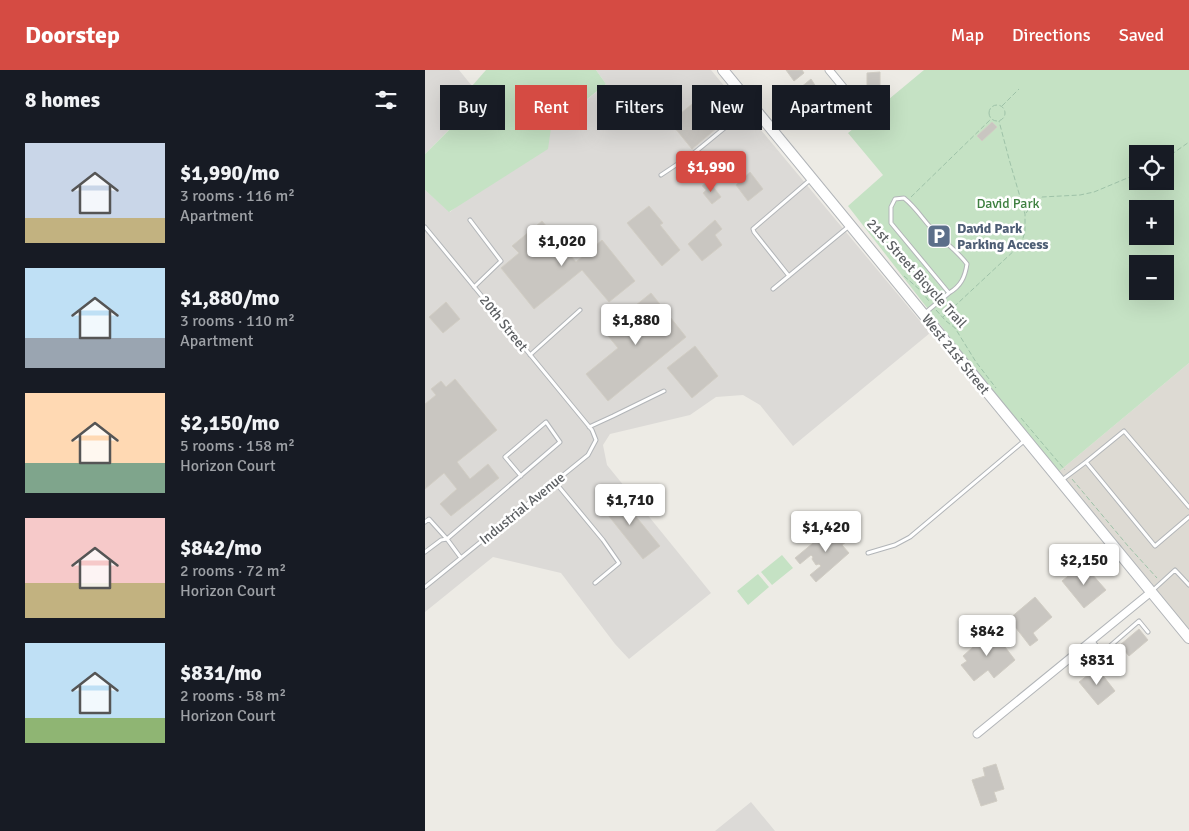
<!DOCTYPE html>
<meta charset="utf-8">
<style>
body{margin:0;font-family:Signika,sans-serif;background:#242831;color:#f1f3f6;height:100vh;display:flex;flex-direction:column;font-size:19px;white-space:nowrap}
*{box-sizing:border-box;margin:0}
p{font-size:16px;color:#9ea1a6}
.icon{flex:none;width:28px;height:28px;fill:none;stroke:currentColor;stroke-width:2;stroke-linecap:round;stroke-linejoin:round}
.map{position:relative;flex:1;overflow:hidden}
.drawer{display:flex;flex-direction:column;background:#171b24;width:425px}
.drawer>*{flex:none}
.banner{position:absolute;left:15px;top:15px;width:475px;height:45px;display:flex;gap:10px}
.tools{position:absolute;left:704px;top:75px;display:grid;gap:10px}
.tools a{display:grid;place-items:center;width:45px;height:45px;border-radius:0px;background:#171b24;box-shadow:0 5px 20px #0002;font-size:25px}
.price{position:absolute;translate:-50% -42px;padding:0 11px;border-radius:5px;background:#fff;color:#222;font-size:16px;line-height:32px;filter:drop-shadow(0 1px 2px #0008)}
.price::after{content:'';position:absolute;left:50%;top:30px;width:15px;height:11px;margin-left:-8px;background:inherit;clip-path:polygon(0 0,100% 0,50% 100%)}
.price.current{background:#d54b43;color:#fff}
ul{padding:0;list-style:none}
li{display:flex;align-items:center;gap:15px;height:125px;padding:0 25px}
li span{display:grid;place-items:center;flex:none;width:140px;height:100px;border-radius:0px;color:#555}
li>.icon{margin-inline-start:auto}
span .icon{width:60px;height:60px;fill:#fffc;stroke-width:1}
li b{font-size:21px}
h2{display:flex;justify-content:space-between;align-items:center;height:60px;padding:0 25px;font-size:21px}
.chip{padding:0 18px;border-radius:0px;background:#171b24;box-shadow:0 5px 20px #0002;font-size:18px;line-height:45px}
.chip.current{background:#d54b43;color:#fff}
header{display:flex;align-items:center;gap:30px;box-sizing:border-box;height:70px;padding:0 25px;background:#d54b43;color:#fff}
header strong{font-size:24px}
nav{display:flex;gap:28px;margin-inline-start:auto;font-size:18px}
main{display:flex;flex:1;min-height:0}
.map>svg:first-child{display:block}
.industrial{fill:#dcdad7}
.education{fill:#dddad3}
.green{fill:#c5e2c4;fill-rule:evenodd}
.building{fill:#c9c6c1;stroke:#d1cdc4}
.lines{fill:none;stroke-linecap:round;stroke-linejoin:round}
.lane-casing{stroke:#b2b5b8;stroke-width:5}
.street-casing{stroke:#b2b5b8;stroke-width:9}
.secondary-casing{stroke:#b1b4b8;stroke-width:12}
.path{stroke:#9ec2a8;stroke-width:1;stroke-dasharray:5 2.5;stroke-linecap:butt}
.lane{stroke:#fff;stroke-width:3}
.street{stroke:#fff;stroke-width:7}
.secondary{stroke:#fff;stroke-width:10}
.labels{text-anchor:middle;stroke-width:5;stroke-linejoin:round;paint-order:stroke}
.park-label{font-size:14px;fill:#3f8041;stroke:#fff}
.service-label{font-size:14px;font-weight:bold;fill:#4e5e75;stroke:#fff;text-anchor:start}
.street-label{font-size:14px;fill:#5d6063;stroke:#fff}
</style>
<header>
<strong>Doorstep</strong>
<nav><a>Map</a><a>Directions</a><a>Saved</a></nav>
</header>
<main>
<section class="drawer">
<h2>8 homes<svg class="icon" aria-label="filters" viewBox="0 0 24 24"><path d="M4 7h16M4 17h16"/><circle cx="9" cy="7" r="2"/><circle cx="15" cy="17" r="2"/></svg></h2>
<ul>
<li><span style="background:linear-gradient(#c9d6e8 75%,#c2b280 0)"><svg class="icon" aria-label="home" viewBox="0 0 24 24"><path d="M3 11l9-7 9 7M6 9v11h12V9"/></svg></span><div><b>$1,990/mo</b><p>3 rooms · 116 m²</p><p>Apartment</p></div></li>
<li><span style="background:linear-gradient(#bfe0f5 70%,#9aa5b1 0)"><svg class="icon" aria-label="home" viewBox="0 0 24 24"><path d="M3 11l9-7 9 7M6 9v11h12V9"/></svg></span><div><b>$1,880/mo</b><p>3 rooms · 110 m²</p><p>Apartment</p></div></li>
<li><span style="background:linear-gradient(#ffd9b3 70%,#7fa58c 0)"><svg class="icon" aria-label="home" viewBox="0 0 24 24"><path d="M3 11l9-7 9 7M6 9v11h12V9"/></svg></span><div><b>$2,150/mo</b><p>5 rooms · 158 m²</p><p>Horizon Court</p></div></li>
<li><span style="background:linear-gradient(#f6c9c9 65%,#c2b280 0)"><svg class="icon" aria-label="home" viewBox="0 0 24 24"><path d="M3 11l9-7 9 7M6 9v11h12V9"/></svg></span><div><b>$842/mo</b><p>2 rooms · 72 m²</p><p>Horizon Court</p></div></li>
<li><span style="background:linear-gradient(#bfe0f5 75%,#8fb573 0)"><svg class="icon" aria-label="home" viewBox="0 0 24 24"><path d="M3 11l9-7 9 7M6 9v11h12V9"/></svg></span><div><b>$831/mo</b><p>2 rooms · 58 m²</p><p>Horizon Court</p></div></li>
</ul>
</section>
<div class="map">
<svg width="764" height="761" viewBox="0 0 764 761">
<rect width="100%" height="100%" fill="#edebe5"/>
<path class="industrial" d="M0 0H34L47 16 54 29 0 84Z
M171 0H286L505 263 368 376 335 335 318 325 291 327 265 345 185 364 178 375 182 395 286 523 204 589 190 574 136 503 68 487 0 542V120L25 142 181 14Z
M326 732 350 761H290Z"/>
<path class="education" d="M764 293V564L631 404Z"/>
<path class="green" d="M61 0H171L181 14 126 58 123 79 24 142 0 120V84L54 30 47 16Z
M499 0H764V293L631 404 423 136 458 105 423 63ZM712 84H740V111H712ZM712 139H740V166H712ZM712 194H740V221H712Z
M390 442 401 456 380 473 368 459Z
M357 485 368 498 347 515 336 502Z
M333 504 344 517 323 535 312 521Z"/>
<path class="building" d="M361 0H377L379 3 369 11Z
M455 2V19H442V3Z
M386 9 395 23 385 31 375 18Z
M277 26 299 52 267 79 245 52Z
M400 37 409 51 399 59 389 46Z
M567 52 572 57 557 71 552 66Z
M325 102 338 119 323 131 311 115Z
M284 111 296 127 287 134 278 123 281 120 277 116Z
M224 136 238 153 235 155 255 180 237 196 202 153Z
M290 150 297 159 290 165 297 175 277 191 263 174Z
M117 151 151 192 177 170 210 211 184 232 157 200 109 239 76 198 94 183 87 176Z
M226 223 261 267 183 331 161 304 193 278 179 261Z
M21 232 35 249 18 263 4 247Z
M270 276 293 306 267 328 242 298Z
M30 309 72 360 32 392 45 409 63 394 74 408 26 446 15 434 32 419 19 403 0 419V334L11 325 6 319 16 311 21 317Z
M191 422 235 476 218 489 175 435Z
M405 459 412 467 420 461 426 468 417 475 424 483 391 512 385 505 396 496 394 494 391 495 387 489 388 487 386 485 375 494 370 488Z
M658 494 681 520 659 538 637 511Z
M610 527 627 547 608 563 613 570 605 576 584 549Z
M714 559 723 570 704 586 695 575Z
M567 560 590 590 569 608 563 600 549 611 536 595 542 591 538 586Z
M672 598 690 621 673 635 654 612Z
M571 694 579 719 569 722 572 731 556 736 547 710 560 706 558 698Z"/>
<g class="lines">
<g class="lane-casing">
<path id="lane" d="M236 105 269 83 325 37
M45 150 76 191 49 217
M0 157 167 360 171 370 163 385 0 517
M364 206 329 162 328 159 385 110
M348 219 423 157
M500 243 524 223 466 153V137L470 129 479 128C493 139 501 155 514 166 524 176 534 183 542 194 540 207 536 216 524 223
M105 285 155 240
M164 357 188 346 239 321
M637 410 661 392
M130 412 178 470 194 493 170 513
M764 437 699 361 661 392 730 476 764 447
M0 452 4 449 22 469 16 470 0 482
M443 483 470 475 485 467 599 371
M36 488 22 469 135 372 121 352 80 387 96 406
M727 521 750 500 764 515
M667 570 677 583 714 551 723 562"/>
</g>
<g class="street-casing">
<path id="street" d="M404 0 418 17
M552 664 726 522"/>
</g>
<g class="secondary-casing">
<path id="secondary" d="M298 0 764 568"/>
</g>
<path class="path" d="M564 43a8 8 0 1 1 16 0a8 8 0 1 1-16 0Z
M577 36 594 19
M740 89 764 72
M486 127 566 49
M601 143 607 135 617 127 655 125 669 122 712 104
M479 206 495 220 504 231
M511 240 521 251 530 258 551 292 571 318
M518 247 592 178 597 171 600 162V144L584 89 574 51
M596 348 640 400
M647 409 703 476 732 508"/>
<use href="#lane" class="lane"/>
<use href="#street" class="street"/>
<use href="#secondary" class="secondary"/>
</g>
<defs>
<g id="parking-square" transform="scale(1.25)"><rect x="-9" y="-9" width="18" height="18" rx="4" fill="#5c6f8a" stroke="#fff"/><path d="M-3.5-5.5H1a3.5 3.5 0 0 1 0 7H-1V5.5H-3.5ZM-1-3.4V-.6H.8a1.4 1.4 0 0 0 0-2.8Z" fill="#fff"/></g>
</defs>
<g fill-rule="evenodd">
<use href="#parking-square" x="514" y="166"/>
</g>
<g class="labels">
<g class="park-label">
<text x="583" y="138">David Park</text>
</g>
<g class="service-label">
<text x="532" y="163">David Park<tspan x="532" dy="16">Parking Access</tspan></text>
</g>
<g class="street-label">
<text transform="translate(492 203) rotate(48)" y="5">21st Street Bicycle Trail</text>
<text transform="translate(79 253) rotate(51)" y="5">20th Street</text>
<text transform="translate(531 284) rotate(51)" y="5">West 21st Street</text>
<text transform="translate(97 438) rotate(-39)" y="5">Industrial Avenue</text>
</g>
</g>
</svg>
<div class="tools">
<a><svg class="icon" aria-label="locate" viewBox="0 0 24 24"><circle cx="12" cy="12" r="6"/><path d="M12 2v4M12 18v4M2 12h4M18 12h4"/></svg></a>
<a>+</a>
<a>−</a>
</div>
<b class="price current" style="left:286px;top:123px">$1,990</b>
<b class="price" style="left:137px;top:197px">$1,020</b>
<b class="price" style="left:211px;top:276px">$1,880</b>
<b class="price" style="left:205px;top:456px">$1,710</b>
<b class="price" style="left:401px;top:483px">$1,420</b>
<b class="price" style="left:659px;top:516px">$2,150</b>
<b class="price" style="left:562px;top:587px">$842</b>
<b class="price" style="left:672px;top:616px">$831</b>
<div class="banner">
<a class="chip">Buy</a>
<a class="chip current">Rent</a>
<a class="chip">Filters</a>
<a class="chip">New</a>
<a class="chip">Apartment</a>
</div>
</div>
</main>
